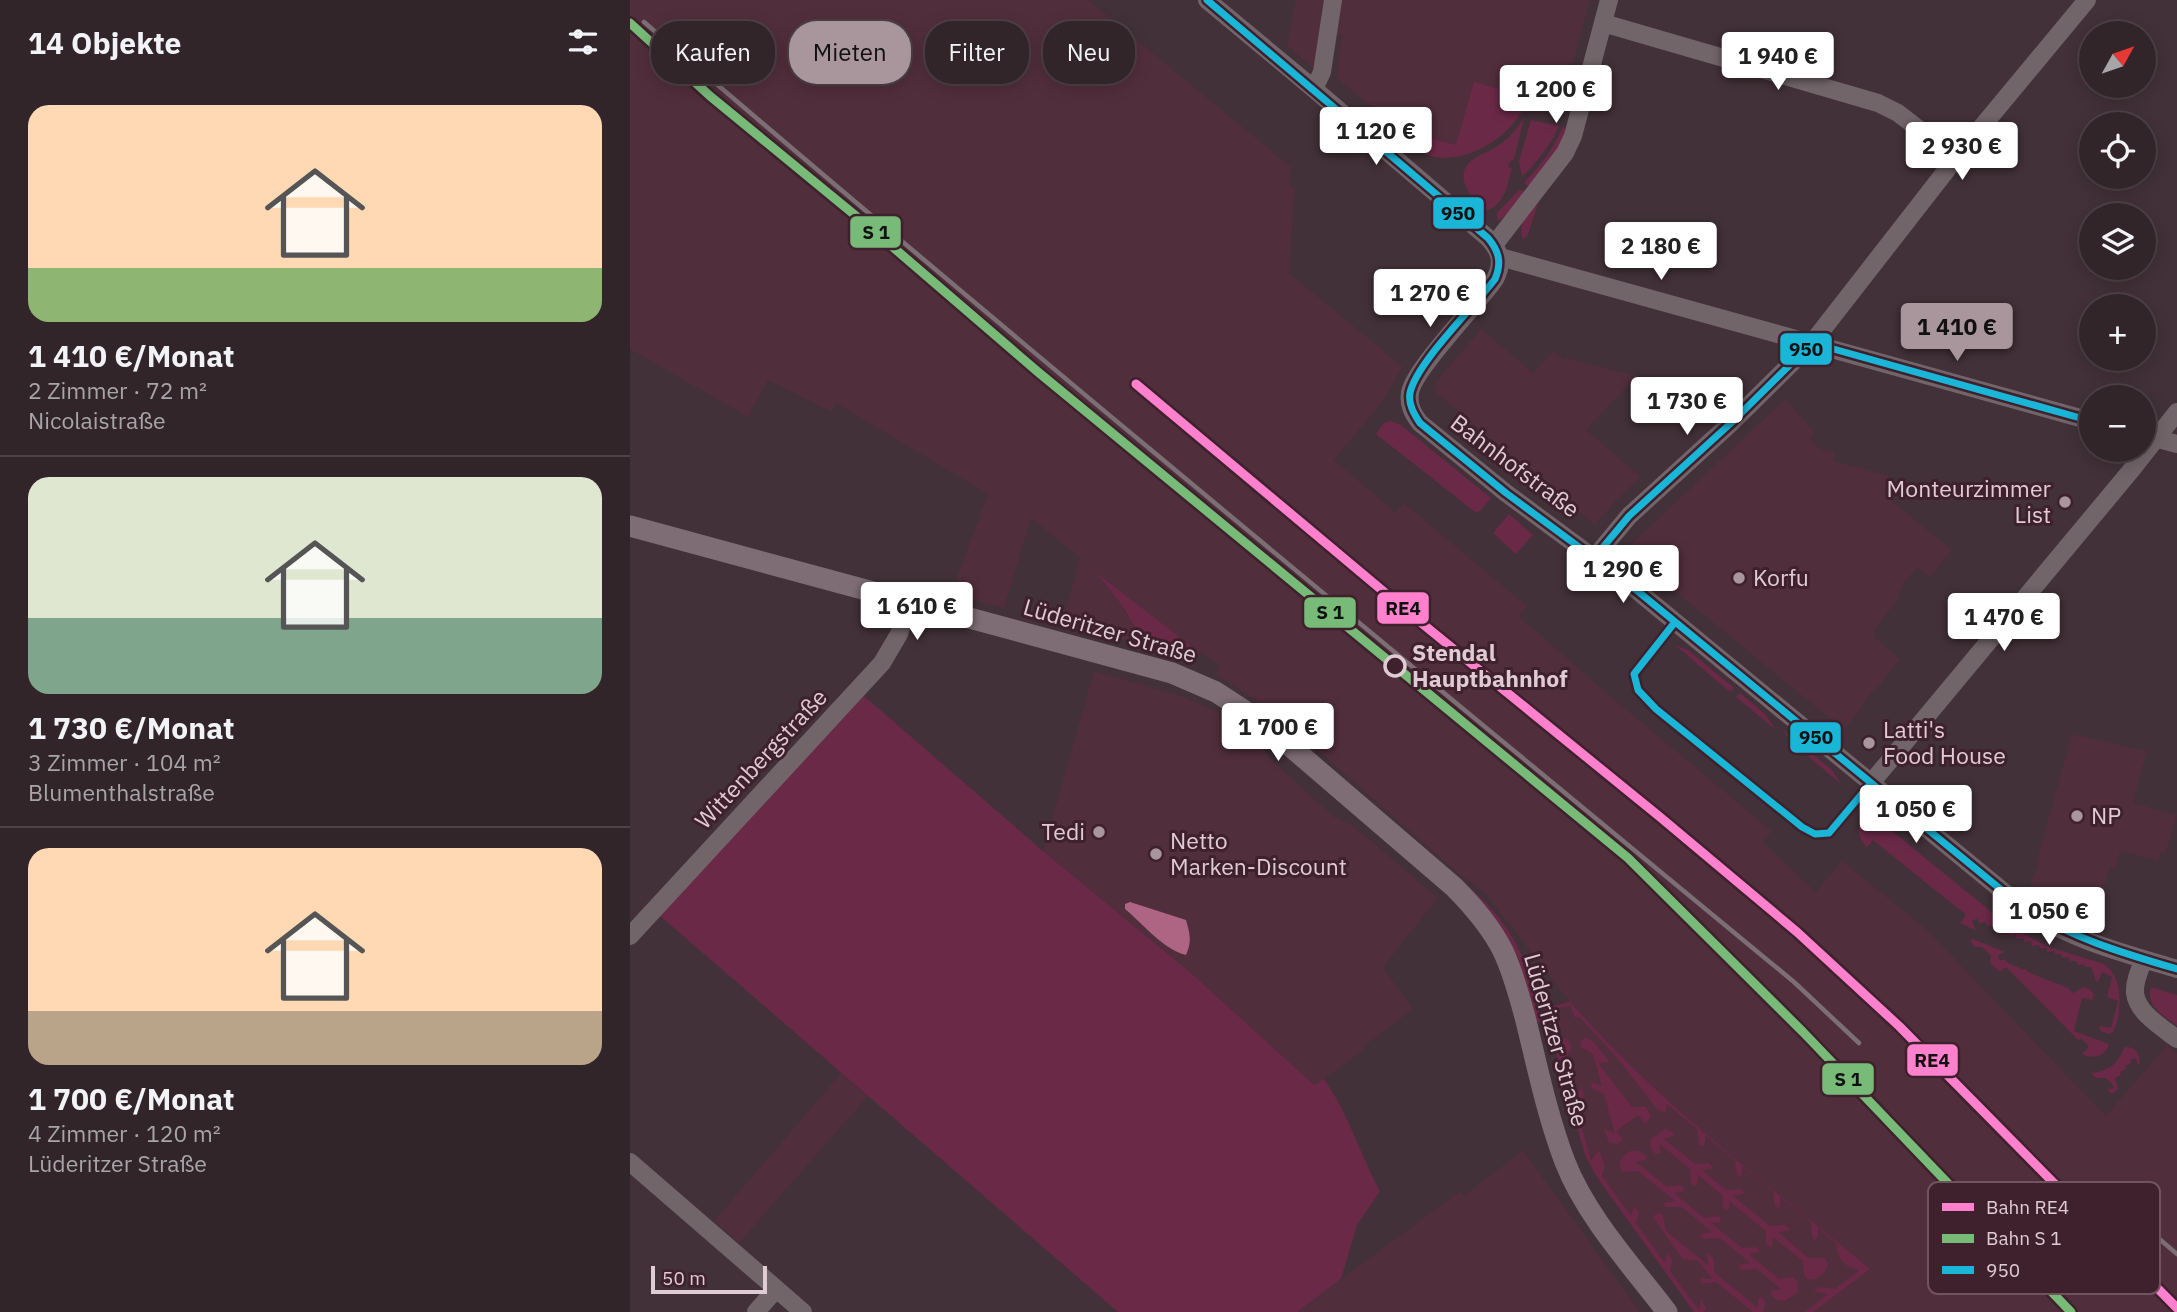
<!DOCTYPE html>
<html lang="de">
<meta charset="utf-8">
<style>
body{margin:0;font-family:"IBM Plex Sans",sans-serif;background:#3a2d32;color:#f1f3f6;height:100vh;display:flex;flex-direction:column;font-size:26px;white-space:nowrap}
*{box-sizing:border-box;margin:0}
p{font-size:23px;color:#a8a5a8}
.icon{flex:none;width:38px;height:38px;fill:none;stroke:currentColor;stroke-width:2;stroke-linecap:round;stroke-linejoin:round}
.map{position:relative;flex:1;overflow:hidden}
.side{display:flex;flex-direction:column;background:#32252a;width:630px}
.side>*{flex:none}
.hud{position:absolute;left:21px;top:21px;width:665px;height:63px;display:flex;gap:14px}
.needle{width:46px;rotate:50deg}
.fabs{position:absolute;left:1449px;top:21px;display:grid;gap:14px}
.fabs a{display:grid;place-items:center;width:77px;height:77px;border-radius:50%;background:#32252a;box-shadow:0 4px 18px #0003,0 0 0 2px #4d4247;font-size:35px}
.scale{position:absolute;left:21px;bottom:18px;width:116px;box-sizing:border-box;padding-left:7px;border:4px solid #e0cbd2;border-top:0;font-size:19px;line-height:24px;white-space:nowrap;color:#e0cbd2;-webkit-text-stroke:5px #3e212d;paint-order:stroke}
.price{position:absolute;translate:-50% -60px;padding:0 16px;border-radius:7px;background:#fff;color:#222;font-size:23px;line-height:46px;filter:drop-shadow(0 2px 4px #0008)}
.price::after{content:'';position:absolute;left:50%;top:42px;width:21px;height:16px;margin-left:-10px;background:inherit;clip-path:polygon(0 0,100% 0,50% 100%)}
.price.active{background:#a9959c;color:#111}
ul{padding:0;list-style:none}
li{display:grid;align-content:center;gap:14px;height:371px;padding:0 28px}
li+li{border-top:2px solid #4d4247}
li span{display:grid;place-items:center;height:217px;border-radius:21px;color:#555}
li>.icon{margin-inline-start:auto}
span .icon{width:126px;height:126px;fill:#fffc;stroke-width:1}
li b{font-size:30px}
h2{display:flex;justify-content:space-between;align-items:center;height:84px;padding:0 28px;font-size:30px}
.tag{padding:0 24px;border-radius:28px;background:#32252a;box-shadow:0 4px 18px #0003,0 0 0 2px #4d4247;font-size:24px;line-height:63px}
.tag.active{background:#a9959c;color:#111}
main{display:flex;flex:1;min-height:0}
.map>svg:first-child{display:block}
.built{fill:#512e3b}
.green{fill:#6b2948}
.water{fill:#ae6483}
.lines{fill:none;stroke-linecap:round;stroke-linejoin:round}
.minor{stroke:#72656a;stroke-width:18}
.major{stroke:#7e6d74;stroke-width:21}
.rail{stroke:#7b6f74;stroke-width:4.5}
.bus-1-casing{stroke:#3e212d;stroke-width:12}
.bus-1{stroke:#1ab6d8;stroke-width:7}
.rail-1-casing{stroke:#3e212d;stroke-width:14}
.rail-2-casing{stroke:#3e212d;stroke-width:14}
.rail-1{stroke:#ff80cc;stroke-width:9}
.rail-2{stroke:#78ba78;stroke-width:9}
.poi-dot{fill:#a9959c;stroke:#3e212d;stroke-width:2.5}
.stop-dot{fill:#3e212d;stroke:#e0cbd2;stroke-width:3.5}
.labels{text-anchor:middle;stroke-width:6;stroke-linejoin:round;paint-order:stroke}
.street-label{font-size:23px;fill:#e0cbd2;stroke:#3e212d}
.poi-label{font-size:23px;fill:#e0cbd2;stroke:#3e212d;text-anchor:start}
.stop-label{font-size:23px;font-weight:bold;fill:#e0cbd2;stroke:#3e212d;text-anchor:start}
.key{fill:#3e212d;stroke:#6f545f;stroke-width:2}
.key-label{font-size:19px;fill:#e0cbd2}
.line-badge{stroke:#3e212d;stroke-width:2.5}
.pale-badge-label{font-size:19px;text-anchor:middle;font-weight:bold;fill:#111}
</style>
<main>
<section class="side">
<h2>14 Objekte<svg class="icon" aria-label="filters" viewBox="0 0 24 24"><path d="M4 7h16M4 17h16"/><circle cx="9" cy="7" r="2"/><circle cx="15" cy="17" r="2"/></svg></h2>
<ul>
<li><span style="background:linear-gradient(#ffd9b3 75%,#8fb573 0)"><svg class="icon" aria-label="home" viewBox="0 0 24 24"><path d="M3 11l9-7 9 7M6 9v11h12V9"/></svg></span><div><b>1 410 €/Monat</b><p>2 Zimmer · 72 m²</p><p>Nicolaistraße</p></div></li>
<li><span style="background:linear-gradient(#dfe7d0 65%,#7fa58c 0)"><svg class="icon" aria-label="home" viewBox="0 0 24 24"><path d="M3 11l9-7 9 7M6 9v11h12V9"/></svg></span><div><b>1 730 €/Monat</b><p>3 Zimmer · 104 m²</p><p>Blumenthalstraße</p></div></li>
<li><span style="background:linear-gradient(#ffd9b3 75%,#b9a48a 0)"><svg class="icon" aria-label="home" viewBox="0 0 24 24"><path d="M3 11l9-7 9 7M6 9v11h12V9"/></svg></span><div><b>1 700 €/Monat</b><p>4 Zimmer · 120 m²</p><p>Lüderitzer Straße</p></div></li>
</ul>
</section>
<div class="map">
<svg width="1547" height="1312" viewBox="0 0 1547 1312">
<rect width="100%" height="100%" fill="#423138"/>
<path class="built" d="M0 0H458L661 167 659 184 665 188 659 273 773 367 752 402 704 460 765 512 774 503 897 606 889 616 987 702 1142 831 1133 842 1186 892 1212 861 1295 928 1476 1116 1537 1045 1547 1054V1312H1064L979 1196 965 1174 955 1155 914 1009 939 1001 855 893 829 874 659 725 620 696 586 675 589 664 569 652 472 577 507 629 516 646 432 624 450 558 401 518 374 608 321 594 358 494 206 403 201 412 138 380 118 417 0 349Z
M666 0H693L685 70 657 45Z
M710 0H960L935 93 917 88 913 102 897 97 891 115 868 137 850 149 817 158 797 155 785 147 788 134 776 131 773 139H770L765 135 766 128 707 78 712 35 705 34Z
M851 329 903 373 923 351 935 360 936 358 1007 376 956 430 1011 477 986 500 965 525 806 393 805 383Z
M1155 399 1185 432 1180 438 1190 449 1205 453 1203 461 1259 476 1254 495 1322 550 1300 577 1287 567 1273 584 1267 601 1246 627 1244 637 1270 659 1246 690H1244L1235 701 1236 702 1214 730 995 550Z
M464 671 551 696 587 712 630 745 642 760 705 818 707 817 724 827 808 898 753 967 783 1009 733 1047 734 1050 684 1086 561 973 413 851Z
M1442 734 1517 751 1503 803 1547 815 1536 853 1531 852 1528 861 1490 851 1486 868 1480 867 1465 918 1426 906 1400 885 1409 861 1407 860Z
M211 1073 238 1096 109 1243 84 1221Z
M893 1150 1010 1312H667L830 1191 834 1196Z"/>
<path class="green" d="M844 82 897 97C889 133 841 163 805 157 797 156 791 151 785 147L788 135 826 145Z
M894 118 884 160 880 161 878 167 882 169C877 185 875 204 858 210 848 204 840 197 836 187 824 159 857 155 872 143 881 136 888 127 894 118Z
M901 120 929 126C920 146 907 162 892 177L889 161Z
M933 127 936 129 929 149 902 189 894 183C910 166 923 149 933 127Z
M890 189 897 195 869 221 867 219V213Z
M905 202 907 207 897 237 893 239C887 226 898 213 905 202Z
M760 421 771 425 861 498 850 511 845 512 746 434 754 423Z
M879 514 903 535 886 554 863 533Z
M468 574 569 652 563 663 516 646 493 607Z
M1045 645 1058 650 1104 688 1100 692Z
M1110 693 1135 714 1146 730 1106 697Z
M234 696 413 851 561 973 684 1085 694 1079C718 1113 730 1154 750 1191L727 1225 711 1279 667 1312H488L29 915Z
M1152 729 1202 770 1211 784 1161 742Z
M1241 814 1380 927 1419 947 1474 964C1494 976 1492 1014 1483 1032L1479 1034 1471 1031 1469 1028 1470 1026 1481 1028 1488 1001 1477 997 1482 977 1472 972 1468 982 1466 981 1461 967H1455L1454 964 1448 965 1446 961H1440L1439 957 1433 958 1431 954H1425L1424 951 1417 952 1416 948H1410L1409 945 1402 946 1401 941 1395 942 1393 938 1387 939 1386 935 1380 936 1378 932 1372 933 1371 929H1365L1363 925 1357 926 1356 922 1349 923 1348 919 1342 920 1345 930 1330 923 1336 915 1243 840 1237 847C1227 837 1226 825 1235 815Z
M830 880C856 900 879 926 892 956 902 978 906 1003 913 1025L905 1020 888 958 878 940Z
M1343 939 1375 952 1367 956 1371 961 1374 959C1380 966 1386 965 1393 970L1395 969 1400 973 1438 988 1443 993 1454 987 1461 990 1464 995 1462 1000 1452 998 1444 1031 1479 1044C1476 1056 1463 1060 1452 1054L1459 1046 1451 1038 1448 1040 1376 967 1370 972 1360 963 1361 956 1352 947H1345L1340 941Z
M1521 987 1547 995V1026C1534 1016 1515 1006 1521 987Z
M940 1002C1028 1103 1137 1184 1240 1269L1183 1312H1175L1198 1294 1183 1291 1190 1287 1205 1289 1230 1270C1213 1266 1208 1260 1206 1243L1188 1228V1237L1185 1240 1182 1237 1181 1222 1150 1197V1207L1147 1208 1145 1206 1143 1191 1112 1166V1175L1109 1177 1107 1175 1105 1160 1075 1135V1145L1072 1146 1069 1144 1067 1129 1037 1104 1035 1113 1027 1109 988 1059 950 1017H944L941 1005 918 1011 921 1023 918 1024 914 1009Z
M930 1036 938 1040 942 1048 933 1061 944 1099 952 1087 954 1095 946 1108 961 1161 969 1150 975 1166 972 1176 1001 1216 1004 1206 1009 1213 1006 1223 1035 1263 1038 1253 1042 1260 1040 1271 1069 1310 1071 1300 1076 1308 1074 1312H1064L965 1174 955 1155 922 1038Z
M956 1038 962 1040 980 1062 968 1063 1002 1107H1016L1021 1117 1015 1124 1008 1115 987 1131 993 1140 987 1144 979 1142 973 1128 985 1134 974 1094 962 1088 960 1081 972 1086 963 1054 951 1047C949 1042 951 1039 956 1038Z
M1497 1047C1506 1048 1509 1053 1510 1062L1508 1066 1506 1058 1500 1060 1501 1063 1495 1066 1496 1069 1490 1072 1491 1075 1485 1078 1488 1089 1482 1094 1477 1089 1485 1088 1476 1078H1466L1461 1073C1479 1071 1488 1064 1494 1048Z
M1035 1129 1041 1131 1045 1135 1034 1139 1065 1164 1079 1163 1083 1168 1072 1170 1096 1190 1111 1189 1115 1192 1114 1194 1103 1196 1140 1226 1155 1225 1161 1230 1148 1232 1178 1258H1195L1198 1264C1196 1273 1187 1282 1177 1279L1174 1275 1173 1261 1143 1237 1142 1247H1140L1136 1244V1231L1099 1201V1210L1093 1208 1092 1195 1068 1175 1067 1184 1065 1186 1061 1183 1060 1169 1030 1144V1153L1025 1154 1020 1147 1021 1139Z
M1000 1151H1009L1016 1156V1160L1006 1162 1037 1187 1050 1185 1054 1188V1191L1044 1193 1074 1218 1088 1216 1091 1218 1090 1222 1081 1223 1112 1248 1125 1247 1129 1249V1252L1119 1254 1149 1279 1163 1277 1168 1282V1292L1155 1301 1147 1300 1141 1295V1291L1151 1289 1127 1269 1112 1270 1109 1268 1110 1265 1120 1263 1090 1238 1074 1239 1071 1237V1234L1082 1232 1052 1207H1035L1034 1203 1045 1201 1008 1171 993 1172C985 1164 992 1157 1000 1151Z
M1028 1213 1033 1215 1036 1231 1078 1265 1077 1252 1083 1258 1085 1273 1128 1308V1299L1132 1297 1136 1303 1133 1312H1123L1086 1282 1072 1284 1070 1281 1072 1278 1082 1279 1068 1261 1053 1259 1024 1219 1023 1216Z"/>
<path class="water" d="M500 902 556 920C560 934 562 942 556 955 533 949 514 925 495 909V904Z"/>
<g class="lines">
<path class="minor" d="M577 0 684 89 858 238C870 251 874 262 865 279 849 303 782 371 780 393 778 405 783 414 790 423L876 493 999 584 1391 906C1437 939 1493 953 1547 969
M973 23 1248 103 1268 113 1326 158
M684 89 692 72 703 0
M864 245 935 153 943 136 979 0
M870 257 1461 421
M1514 435 1547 444
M964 558 999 516 1101 423 1182 343 1326 158 1457 0
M1241 783 1503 468 1547 412
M0 936 252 663 269 634 279 602
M1514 959C1510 969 1504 982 1505 993 1507 1013 1533 1028 1547 1039
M0 1162 173 1312
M126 1312 146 1289"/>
<path class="major" d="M0 526 542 673 586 692 632 722 824 887C843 906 861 927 873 951 883 972 889 995 895 1017 907 1065 917 1115 935 1162 956 1216 1002 1266 1037 1312"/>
<path class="rail" d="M14 22C393 347 779 664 1164 982L1229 1043
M1487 1203 1547 1254"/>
<g class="bus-1-casing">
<path id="bus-1" d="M577 0 858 238C869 251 872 263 865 279 845 306 786 363 780 393 778 404 784 414 790 423L876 493 999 584 1391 906C1439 937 1492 953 1547 969
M964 558 999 516 1101 423 1182 343 1461 421
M1045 622 1004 674 1008 690 1026 709 1172 827 1185 834 1199 833 1241 783"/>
</g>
<use href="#bus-1" class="bus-1"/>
<g class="rail-1-casing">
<path id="rail-1" d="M506 384 778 612 1030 817 1167 932 1269 1026 1547 1308"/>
</g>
<g class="rail-2-casing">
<path id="rail-2" d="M0 23 80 96 243 230 408 372 998 858 1173 1032 1441 1312"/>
</g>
<use href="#rail-1" class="rail-1"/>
<use href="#rail-2" class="rail-2"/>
</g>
<g class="poi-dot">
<circle cx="1435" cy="502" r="7"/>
<circle cx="1109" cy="578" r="7"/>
<circle cx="1239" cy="743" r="7"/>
<circle cx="1447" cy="816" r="7"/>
<circle cx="469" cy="832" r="7"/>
<circle cx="526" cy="854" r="7"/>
</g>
<circle class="stop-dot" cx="765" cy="666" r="10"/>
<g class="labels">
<g class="street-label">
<text transform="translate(885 466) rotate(37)" y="8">Bahnhofstraße</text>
<text transform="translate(480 631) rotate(16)" y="8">Lüderitzer Straße</text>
<text transform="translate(131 759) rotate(-47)" y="8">Wittenbergstraße</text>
<text transform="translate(926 1040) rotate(74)" y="8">Lüderitzer Straße</text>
</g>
<g class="poi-label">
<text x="1421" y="497" text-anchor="end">Monteurzimmer<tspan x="1421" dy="26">List</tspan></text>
<text x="1123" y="586">Korfu</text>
<text x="1253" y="738">Latti's<tspan x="1253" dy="26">Food House</tspan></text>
<text x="1461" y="824">NP</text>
<text x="455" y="840" text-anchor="end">Tedi</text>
<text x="540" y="849">Netto<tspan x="540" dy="26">Marken-Discount</tspan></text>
</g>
<g class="stop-label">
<text x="782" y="661">Stendal<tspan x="782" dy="26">Hauptbahnhof</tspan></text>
</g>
</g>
<rect x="1298" y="1182" width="232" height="112" rx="10" class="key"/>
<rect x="1312" y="1203" width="32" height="8" fill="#ff80cc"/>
<rect x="1312" y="1234" width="32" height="9" fill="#78ba78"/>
<rect x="1312" y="1266" width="32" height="8" fill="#1ab6d8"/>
<g class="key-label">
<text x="1356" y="1214">Bahn RE4</text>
<text x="1356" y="1245">Bahn S 1</text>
<text x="1356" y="1277">950</text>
</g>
<g class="line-badge">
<rect x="802" y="196" width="53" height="34" rx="7" fill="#1ab6d8"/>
<rect x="219" y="215" width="53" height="34" rx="7" fill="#78ba78"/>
<rect x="1149" y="332" width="54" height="34" rx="7" fill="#1ab6d8"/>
<rect x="746" y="591" width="54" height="34" rx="7" fill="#ff80cc"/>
<rect x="673" y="596" width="54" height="33" rx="7" fill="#78ba78"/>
<rect x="1159" y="721" width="53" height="33" rx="7" fill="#1ab6d8"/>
<rect x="1276" y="1043" width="53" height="34" rx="7" fill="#ff80cc"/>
<rect x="1191" y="1062" width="54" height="34" rx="7" fill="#78ba78"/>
</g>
<g class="pale-badge-label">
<text x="828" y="220">950</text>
<text x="246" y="239">S 1</text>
<text x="1176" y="356">950</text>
<text x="773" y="615">RE4</text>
<text x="700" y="619">S 1</text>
<text x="1186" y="744">950</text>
<text x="1302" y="1067">RE4</text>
<text x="1218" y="1086">S 1</text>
</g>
</svg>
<div class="fabs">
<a><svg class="needle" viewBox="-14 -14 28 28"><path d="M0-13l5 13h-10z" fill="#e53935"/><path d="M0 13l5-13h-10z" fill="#a8a5a8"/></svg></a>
<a><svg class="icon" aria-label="locate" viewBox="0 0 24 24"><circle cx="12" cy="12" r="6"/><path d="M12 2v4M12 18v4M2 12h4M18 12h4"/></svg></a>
<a><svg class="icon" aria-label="layers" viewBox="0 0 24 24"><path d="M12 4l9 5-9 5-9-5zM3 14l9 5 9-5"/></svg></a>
<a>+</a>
<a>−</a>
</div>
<div class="scale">50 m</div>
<b class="price" style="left:1148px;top:92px">1 940 €</b>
<b class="price" style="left:926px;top:125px">1 200 €</b>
<b class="price" style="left:746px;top:167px">1 120 €</b>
<b class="price" style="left:1332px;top:182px">2 930 €</b>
<b class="price" style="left:1031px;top:282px">2 180 €</b>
<b class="price" style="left:800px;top:329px">1 270 €</b>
<b class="price active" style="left:1327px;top:363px">1 410 €</b>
<b class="price" style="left:1057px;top:437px">1 730 €</b>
<b class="price" style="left:993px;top:605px">1 290 €</b>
<b class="price" style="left:287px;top:642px">1 610 €</b>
<b class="price" style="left:1374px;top:653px">1 470 €</b>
<b class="price" style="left:648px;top:763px">1 700 €</b>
<b class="price" style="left:1286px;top:845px">1 050 €</b>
<b class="price" style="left:1419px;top:947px">1 050 €</b>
<div class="hud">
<a class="tag">Kaufen</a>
<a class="tag active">Mieten</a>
<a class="tag">Filter</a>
<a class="tag">Neu</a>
</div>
</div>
</main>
